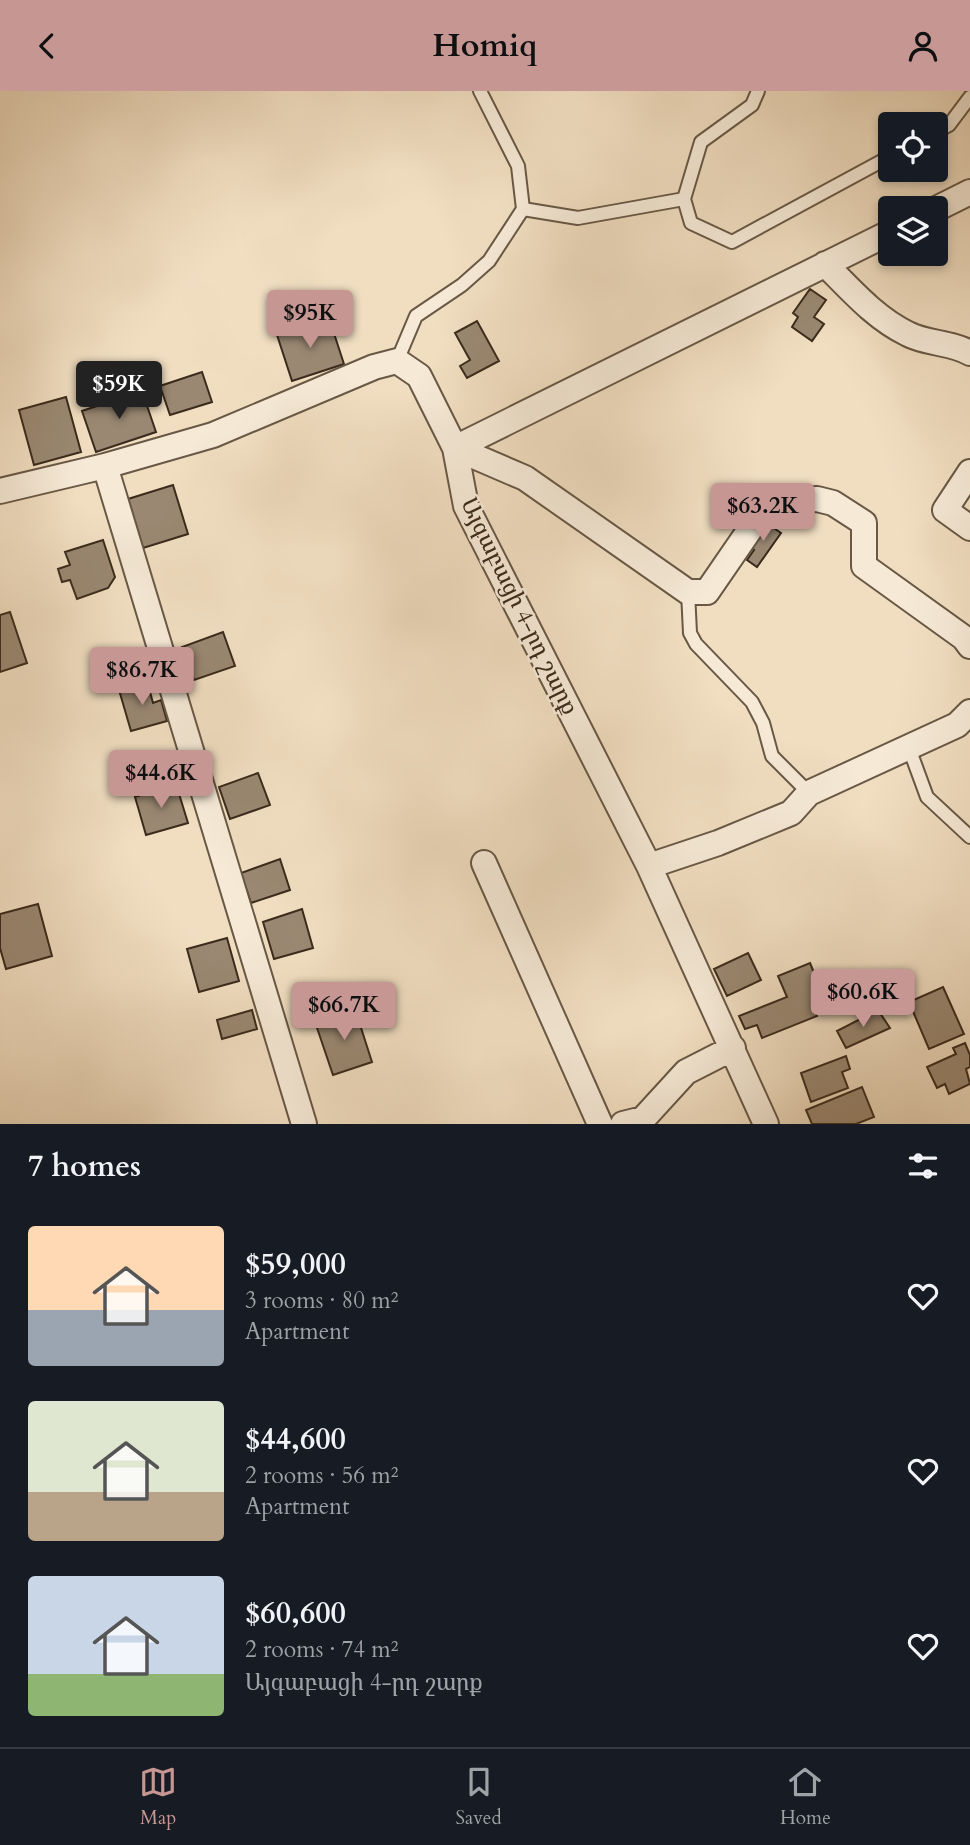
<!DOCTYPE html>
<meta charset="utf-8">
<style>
body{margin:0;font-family:Cardo,"Noto Serif Armenian",serif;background:#20242c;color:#f1f3f6;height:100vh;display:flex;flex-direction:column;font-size:26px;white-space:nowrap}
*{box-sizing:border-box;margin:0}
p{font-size:23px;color:#9ea1a6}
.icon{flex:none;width:38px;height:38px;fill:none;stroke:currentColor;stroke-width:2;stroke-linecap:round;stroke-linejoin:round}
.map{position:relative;height:1033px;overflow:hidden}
.panel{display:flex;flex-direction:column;background:#171b24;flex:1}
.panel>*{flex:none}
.fabs{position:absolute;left:878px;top:21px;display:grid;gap:14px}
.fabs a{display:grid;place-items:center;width:70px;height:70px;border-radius:7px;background:#171b24;box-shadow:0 4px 10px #0003;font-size:35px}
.price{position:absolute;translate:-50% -60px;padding:0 16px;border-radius:7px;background:#c59692;color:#111;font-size:23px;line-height:46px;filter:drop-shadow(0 2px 4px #0008)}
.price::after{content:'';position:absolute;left:50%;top:42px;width:21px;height:16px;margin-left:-10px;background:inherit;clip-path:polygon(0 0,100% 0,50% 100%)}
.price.active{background:#222;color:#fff}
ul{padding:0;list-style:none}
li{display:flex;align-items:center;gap:21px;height:175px;padding:0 28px}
li span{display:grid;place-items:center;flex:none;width:196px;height:140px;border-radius:7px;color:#555}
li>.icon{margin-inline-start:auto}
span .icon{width:84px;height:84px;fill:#fffc;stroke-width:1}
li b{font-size:30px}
h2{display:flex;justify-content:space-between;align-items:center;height:84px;padding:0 28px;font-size:30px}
header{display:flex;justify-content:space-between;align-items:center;height:91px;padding:0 28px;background:#c59692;color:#111;font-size:32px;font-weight:700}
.tab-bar{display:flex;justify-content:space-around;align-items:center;height:98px;border-top:2px solid #363941;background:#171b24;font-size:19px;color:#9ea1a6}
.tab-bar a{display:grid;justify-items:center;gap:4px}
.tab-bar .active{color:#c59692}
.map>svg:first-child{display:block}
.building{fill:#9a8872;stroke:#3b2b1c;stroke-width:2}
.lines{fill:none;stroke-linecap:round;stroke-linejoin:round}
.lane-casing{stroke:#685845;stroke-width:16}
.street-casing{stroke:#685845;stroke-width:28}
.lane{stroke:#f6ead7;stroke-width:12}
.street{stroke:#f6ead7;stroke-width:24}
.labels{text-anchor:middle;stroke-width:5;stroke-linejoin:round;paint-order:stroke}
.street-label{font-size:23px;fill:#3b2b1c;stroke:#f6ead7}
</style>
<header><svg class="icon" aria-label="back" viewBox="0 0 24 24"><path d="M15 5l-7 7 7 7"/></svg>Homiq<svg class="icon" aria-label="person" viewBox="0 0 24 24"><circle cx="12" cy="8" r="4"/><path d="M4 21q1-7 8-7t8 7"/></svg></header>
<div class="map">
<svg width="970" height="1033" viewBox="0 0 970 1033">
<rect width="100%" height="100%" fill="#f1dec1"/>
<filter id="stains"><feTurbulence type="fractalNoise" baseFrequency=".00286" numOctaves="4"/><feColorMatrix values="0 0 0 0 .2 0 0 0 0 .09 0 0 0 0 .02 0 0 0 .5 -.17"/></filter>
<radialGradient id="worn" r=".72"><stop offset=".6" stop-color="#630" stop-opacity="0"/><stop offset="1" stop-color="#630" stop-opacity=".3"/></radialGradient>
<path class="building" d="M810 198 826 209 814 226 824 233 812 250 792 236 798 226 793 222Z
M329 227 344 273 292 290 277 244Z
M477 230 499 270 467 287 460 275 470 269 455 242Z
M202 281 212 311 170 324 160 295Z
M142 300 156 341 96 361 82 320Z
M66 306 81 361 34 374 19 319Z
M173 394 188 443 143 457 128 408Z
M765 431 781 442 757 476 747 469 754 459 748 455Z
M103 449 115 486 108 497 77 508 70 489 62 491 58 478 70 474 65 461Z
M10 521 27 572 0 581V524Z
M223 541 235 575 194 589 182 556Z
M147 590 153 612 161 609 167 630 131 640 119 599Z
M258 682 270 714 230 728 219 696Z
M176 693 188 732 146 744 135 706Z
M280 768 290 799 251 812 241 782Z
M38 813 52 865 6 878 0 857V823Z
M302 818 313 857 274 868 263 831Z
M227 847 239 890 199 901 187 858Z
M748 862 761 889 727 905 714 878Z
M810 872 826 910 813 915 817 925 762 947 757 934 745 938 739 925 787 906 778 885Z
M943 896 964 943 929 958 909 911Z
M355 918 372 971 333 984 315 931Z
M252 919 257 938 222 948 217 929Z
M878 919 890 937 846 957 837 940Z
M965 952 970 964V976L966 978 970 993 949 1003 945 993 937 997 927 976 956 963 953 957Z
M846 965 850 978 842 981 848 997 811 1011 801 982Z
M862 996 874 1026 856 1033H812L806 1019Z"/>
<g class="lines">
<g class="lane-casing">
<path id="lane" d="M480 0 518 75 523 118 578 127 684 108
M758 0 752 14 701 51 684 108 691 132 732 151 891 65
M936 41 949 34 970 6
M397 270 416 225 462 194 489 170 523 118
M688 501 690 542 696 553 752 611 763 632 772 665 809 702
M909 657 927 706 970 746"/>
</g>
<g class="street-casing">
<path id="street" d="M936 118 970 101
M825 173C851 199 875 227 908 243 927 253 951 251 970 262
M105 375 304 1033
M970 381 945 419 970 437
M0 400 105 375 213 344 374 276 397 270 419 285 455 357 525 387 688 501H707L764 418 787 410 817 408 833 412 864 432V475L964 547 970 555
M484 772 600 1033
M649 775 718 752 791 722 809 702 957 634 970 621
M623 1033 643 1028 686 981 733 957
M766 1033 649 775 466 415 455 357 891 141"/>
</g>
<use href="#lane" class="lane"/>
<use href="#street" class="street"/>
</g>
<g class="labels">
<g class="street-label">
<text transform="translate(520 515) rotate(64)" y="8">Այգաբացի 4-րդ շարք</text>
</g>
</g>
<rect width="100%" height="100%" filter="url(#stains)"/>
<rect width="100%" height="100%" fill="url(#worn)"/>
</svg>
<div class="fabs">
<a><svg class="icon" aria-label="locate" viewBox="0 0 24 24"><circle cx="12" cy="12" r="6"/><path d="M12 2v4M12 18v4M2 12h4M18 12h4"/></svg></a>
<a><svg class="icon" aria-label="layers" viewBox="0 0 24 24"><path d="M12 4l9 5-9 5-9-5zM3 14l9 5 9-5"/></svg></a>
</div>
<b class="price" style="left:310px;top:259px">$95K</b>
<b class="price active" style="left:119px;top:330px">$59K</b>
<b class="price" style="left:763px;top:452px">$63.2K</b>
<b class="price" style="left:142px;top:616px">$86.7K</b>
<b class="price" style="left:161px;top:719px">$44.6K</b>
<b class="price" style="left:863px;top:938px">$60.6K</b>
<b class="price" style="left:344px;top:951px">$66.7K</b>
</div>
<section class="panel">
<h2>7 homes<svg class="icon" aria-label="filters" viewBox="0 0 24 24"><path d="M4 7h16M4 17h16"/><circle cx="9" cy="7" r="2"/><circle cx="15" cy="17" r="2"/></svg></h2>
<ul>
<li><span style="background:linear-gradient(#ffd9b3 60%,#9aa5b1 0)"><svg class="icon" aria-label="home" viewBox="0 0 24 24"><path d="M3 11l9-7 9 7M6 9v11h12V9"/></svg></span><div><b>$59,000</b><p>3 rooms · 80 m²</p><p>Apartment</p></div><svg class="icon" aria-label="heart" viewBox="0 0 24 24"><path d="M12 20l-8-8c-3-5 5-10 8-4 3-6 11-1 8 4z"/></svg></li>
<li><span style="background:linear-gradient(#dfe7d0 65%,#b9a48a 0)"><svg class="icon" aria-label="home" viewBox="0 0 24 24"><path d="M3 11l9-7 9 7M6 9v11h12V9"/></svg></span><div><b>$44,600</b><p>2 rooms · 56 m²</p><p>Apartment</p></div><svg class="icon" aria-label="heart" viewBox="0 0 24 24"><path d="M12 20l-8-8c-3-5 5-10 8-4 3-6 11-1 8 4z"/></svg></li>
<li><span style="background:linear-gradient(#c9d6e8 70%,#8fb573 0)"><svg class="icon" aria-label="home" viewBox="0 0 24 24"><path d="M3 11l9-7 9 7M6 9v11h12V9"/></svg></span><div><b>$60,600</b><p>2 rooms · 74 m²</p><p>Այգաբացի 4-րդ շարք</p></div><svg class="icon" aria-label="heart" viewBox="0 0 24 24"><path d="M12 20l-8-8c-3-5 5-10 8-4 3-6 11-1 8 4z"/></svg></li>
</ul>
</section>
<nav class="tab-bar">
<a class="active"><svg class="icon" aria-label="map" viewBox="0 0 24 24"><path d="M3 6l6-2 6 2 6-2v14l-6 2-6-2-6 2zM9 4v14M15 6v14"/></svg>Map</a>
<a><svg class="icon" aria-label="saved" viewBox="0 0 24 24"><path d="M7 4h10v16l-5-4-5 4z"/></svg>Saved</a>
<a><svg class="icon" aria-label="home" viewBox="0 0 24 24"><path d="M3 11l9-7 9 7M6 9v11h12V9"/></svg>Home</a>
</nav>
